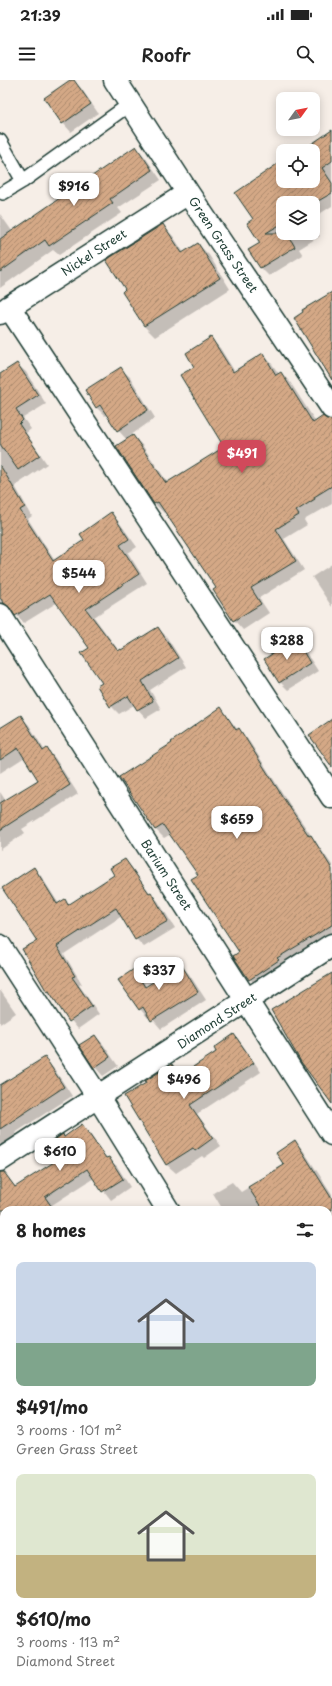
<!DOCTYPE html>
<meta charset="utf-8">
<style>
body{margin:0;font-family:"Playpen Sans",sans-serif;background:#f2f2f2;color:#222;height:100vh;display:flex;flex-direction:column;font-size:15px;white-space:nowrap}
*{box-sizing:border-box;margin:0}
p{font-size:13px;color:#767676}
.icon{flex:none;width:22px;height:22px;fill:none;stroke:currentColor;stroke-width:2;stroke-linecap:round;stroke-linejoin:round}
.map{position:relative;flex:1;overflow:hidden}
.details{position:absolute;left:0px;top:1126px;width:332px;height:480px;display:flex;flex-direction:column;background:#fff;border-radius:12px 12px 0 0;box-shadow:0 2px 10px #0003}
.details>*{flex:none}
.needle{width:26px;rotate:57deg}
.tools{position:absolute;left:276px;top:12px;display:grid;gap:8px}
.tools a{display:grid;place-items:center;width:44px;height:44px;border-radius:8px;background:#fff;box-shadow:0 2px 10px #0003;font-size:20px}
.price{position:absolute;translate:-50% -34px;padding:0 9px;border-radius:8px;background:#fff;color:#222;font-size:13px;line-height:26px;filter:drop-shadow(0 1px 2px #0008)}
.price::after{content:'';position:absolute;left:50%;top:24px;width:12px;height:9px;margin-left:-6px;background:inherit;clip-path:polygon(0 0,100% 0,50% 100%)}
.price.active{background:#d1495b;color:#fff}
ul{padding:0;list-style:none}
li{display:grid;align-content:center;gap:8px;height:212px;padding:0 16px}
li span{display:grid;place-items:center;height:124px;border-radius:8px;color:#555}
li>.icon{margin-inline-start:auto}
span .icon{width:72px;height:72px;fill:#fffc;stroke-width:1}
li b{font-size:17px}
h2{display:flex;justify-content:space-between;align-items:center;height:48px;padding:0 16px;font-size:17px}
.status{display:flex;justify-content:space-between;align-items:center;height:28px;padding:0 20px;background:#fff;direction:ltr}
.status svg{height:11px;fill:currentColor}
header{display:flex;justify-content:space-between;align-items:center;height:52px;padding:0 16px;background:#fff;font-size:18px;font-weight:600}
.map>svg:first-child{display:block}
.shadow{fill:#0003}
.building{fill:url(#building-hatch);stroke:#1f3d34}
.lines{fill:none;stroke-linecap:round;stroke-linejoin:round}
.service-casing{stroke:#1f3d34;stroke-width:16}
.minor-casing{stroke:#1f3d34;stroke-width:25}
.service{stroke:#fff;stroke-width:13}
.minor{stroke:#fff;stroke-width:22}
.labels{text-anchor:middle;stroke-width:3.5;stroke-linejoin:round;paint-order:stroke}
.street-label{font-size:12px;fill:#1f3d34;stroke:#fff}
</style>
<div class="status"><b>21:39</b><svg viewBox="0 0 49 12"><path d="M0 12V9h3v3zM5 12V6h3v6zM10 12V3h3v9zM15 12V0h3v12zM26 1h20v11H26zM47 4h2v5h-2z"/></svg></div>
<header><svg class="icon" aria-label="menu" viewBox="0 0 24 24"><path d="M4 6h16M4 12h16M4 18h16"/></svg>Roofr<svg class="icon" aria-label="search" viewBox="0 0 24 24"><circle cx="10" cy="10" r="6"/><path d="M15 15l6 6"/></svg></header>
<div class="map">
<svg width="332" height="1606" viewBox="0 0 332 1606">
<defs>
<pattern id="building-hatch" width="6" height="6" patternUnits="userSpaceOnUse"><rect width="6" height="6" fill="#d4a886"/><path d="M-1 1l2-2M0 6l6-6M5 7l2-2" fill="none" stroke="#ab8a6e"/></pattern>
</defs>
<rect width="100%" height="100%" fill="#f6eee7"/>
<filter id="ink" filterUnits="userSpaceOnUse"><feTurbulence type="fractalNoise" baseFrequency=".025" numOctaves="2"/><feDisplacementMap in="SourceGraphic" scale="8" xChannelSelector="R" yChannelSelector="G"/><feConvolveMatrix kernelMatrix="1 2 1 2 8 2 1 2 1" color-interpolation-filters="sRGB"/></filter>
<g filter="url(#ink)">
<path class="shadow" d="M72 0 81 8 98 33 71 52 63 43Z
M332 50V126L313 138V123H283V153H313V145L320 156 299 169 303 175 269 196 261 188 250 171 261 164 254 140 283 82V101H313V71H299L307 68Z
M136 68 145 77 161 100 118 128 122 133 59 175 53 170 0 208V134L12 151Z
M162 145 173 156 184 173 198 164 209 175 230 209 155 257 144 246 127 209Z
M211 259 220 268 235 292 263 274 272 284 279 294 281 293 290 302 316 342 332 360V424L304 440 307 445 284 459 304 490 259 518 269 533 243 550 234 540 218 508 166 431 164 433 155 424 127 360 118 350 107 334 105 336 96 327 121 289 130 297 155 338 127 358 128 359 133 356 142 365 168 403 226 367 195 287Z
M17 284 26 292 46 324 23 338 31 349 26 353 47 384 15 406 32 436 28 439 55 481 86 460 111 434 119 442 137 467 128 473 147 503 94 537 119 571H122L158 548 166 556 186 587 150 610 161 629 146 638 134 625 119 634 111 626 90 568 58 522 24 543 13 531 8 530 0 534V295Z
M332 484V527L312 497Z
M295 561 304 569 318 591 288 610 280 602Z
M221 629 238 650 247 658 292 728 332 785V853H330L332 856 258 908 250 899 235 877 240 873 199 795 171 754 164 758 156 750 120 698 174 664Z
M21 637 29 645 45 671 47 670 55 678 78 714 22 749 25 753 0 770V712L6 721 39 700 25 677 0 693V650Z
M125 780 132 788 150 813 158 821 175 848 144 867 136 859 122 836 64 874 82 904 79 905 99 934 78 949 48 912 38 861 33 788 41 796 59 824 65 820 69 825 115 795Z
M181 886 189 894 206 920 161 949 150 936 148 938 140 929 120 900 133 891 147 907Z
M0 910 16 933 0 944Z
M234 955 242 964 261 992 197 1034 221 1066 204 1078 202 1076 176 1093 167 1085 125 1016 148 1004 171 985 181 996 218 972Z
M95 956 103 964 118 986 103 996 95 987Z
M47 982 55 990 72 1016 15 1053 17 1055 0 1066V1006Z
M82 1045 90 1054 107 1079 117 1086 130 1107 111 1120 94 1098 52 1125 56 1130H4V1173L0 1166V1092L3 1093 16 1107 55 1082 64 1058Z
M295 1062 303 1070 332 1114V1297L328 1299V1130H223L213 1113 232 1102 241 1112 285 1085Z
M328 1316 332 1322V1394L328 1397Z
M4 1418V1515L0 1509V1420Z
M328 1436 331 1439 328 1442Z
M240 1602H268L272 1606H244Z"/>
<path class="building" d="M70 0H74L91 24 62 44 44 18Z
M332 50V81L322 88 332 103V113L313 124 283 123V143L266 153H287L295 167 260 188 248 170 260 163 247 143 253 139 235 113 283 80V101H313V71H297L306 65 307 67Z
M136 66 152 90 110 119 113 123 49 166 45 160 0 192V159Z
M163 144 182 173 198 163 220 198 144 246 122 212 125 209 106 180Z
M332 212V300L294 238 303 232 302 230Z
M211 257 233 292 263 273 276 295 281 292 313 343 323 336 332 340V406L314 417 315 419 296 431 299 435 276 449 296 481 251 508 261 524 233 541 213 510 216 508 158 422 154 424 116 366 133 355 166 403 224 367 180 295 194 287 186 273Z
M17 283 38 315 16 329 23 340 19 344 40 375 18 390 0 364V294Z
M121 287 148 330 117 351 100 325 96 328 85 310Z
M0 385 25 427 20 430 53 481 84 460 80 454 111 432 129 459 120 465 139 494 86 529 118 571 121 569V570L158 547 178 578 142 601 153 621 137 630 128 616 110 627 97 606 102 603 81 573 89 568 50 514 15 536 10 528 4 523 0 518Z
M296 559 310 583 279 603 264 579Z
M221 627 236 650 239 648 284 719 309 756 311 755 332 789V845L277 878 279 880 249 900 233 876 239 872 191 799 198 795 163 745 155 750 119 697 172 663 171 662Z
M21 635 43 671 47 668 70 705 0 750V723L38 700 18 668 0 680V648Z
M332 639V687L309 655Z
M125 779 149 813 151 812 168 841 135 860 116 828 57 866 75 896 72 897 92 926 69 942 49 911 47 912 22 869 37 861 2 808 34 787 57 824 65 819 68 825 114 795 110 788Z
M181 884 198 912 151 941 143 927 139 930 118 900 134 889 145 907Z
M332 893V1024L301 982 271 930Z
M234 954 254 983 190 1025 213 1058 195 1071 193 1068 166 1085 124 1016 146 1003 145 1001 172 984 179 996 216 972 214 968Z
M95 955 110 977 94 988 79 965Z
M45 977 64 1007 0 1049V1005Z
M82 1044 106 1078 109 1077 123 1099 102 1112 87 1089 45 1117 54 1130H0V1092H4L15 1107 54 1082 44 1067 63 1054 64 1057Z
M295 1060 332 1119V1130H263L248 1107 284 1085 276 1073Z"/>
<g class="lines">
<g class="service-casing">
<path id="service" d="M0 61 23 101
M3 113 23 101 130 24"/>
</g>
<g class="minor-casing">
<path id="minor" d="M115 0 188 113 332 328
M9 227 332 717
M0 233 188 113
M0 535 332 1054
M0 866 98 1017 168 1130
M0 1080 332 865
M0 1210 4 1216
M141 1606 142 1602"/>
</g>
<use href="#service" class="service"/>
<use href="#minor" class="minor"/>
</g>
</g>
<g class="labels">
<g class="street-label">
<text transform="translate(223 165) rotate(56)" y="4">Green Grass Street</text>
<text transform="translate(94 173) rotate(-33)" y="4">Nickel Street</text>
<text transform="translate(166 795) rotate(57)" y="4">Barium Street</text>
<text transform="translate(217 941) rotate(-33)" y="4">Diamond Street</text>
</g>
</g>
</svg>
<div class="tools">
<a><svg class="needle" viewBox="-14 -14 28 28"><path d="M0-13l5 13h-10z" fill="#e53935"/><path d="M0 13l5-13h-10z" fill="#767676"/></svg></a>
<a><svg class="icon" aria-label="locate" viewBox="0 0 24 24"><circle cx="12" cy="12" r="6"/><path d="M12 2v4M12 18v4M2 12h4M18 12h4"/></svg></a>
<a><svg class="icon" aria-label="layers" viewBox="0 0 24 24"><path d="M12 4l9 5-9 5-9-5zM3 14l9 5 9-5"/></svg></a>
</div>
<b class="price" style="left:74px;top:127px">$916</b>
<b class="price active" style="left:242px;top:394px">$491</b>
<b class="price" style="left:79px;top:514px">$544</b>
<b class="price" style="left:287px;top:581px">$288</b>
<b class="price" style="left:237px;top:760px">$659</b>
<b class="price" style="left:159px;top:911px">$337</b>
<b class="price" style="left:184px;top:1020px">$496</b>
<b class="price" style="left:60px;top:1092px">$610</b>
<section class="details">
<h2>8 homes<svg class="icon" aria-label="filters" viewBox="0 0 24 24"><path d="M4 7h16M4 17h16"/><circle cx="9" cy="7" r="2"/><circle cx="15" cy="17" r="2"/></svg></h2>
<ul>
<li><span style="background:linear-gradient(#c9d6e8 65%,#7fa58c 0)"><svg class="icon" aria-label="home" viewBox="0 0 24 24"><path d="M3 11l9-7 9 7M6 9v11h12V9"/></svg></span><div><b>$491/mo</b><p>3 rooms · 101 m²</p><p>Green Grass Street</p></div></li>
<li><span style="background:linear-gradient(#dfe7d0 65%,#c2b280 0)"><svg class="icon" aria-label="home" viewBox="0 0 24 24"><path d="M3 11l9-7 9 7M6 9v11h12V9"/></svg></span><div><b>$610/mo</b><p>3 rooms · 113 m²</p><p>Diamond Street</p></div></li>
</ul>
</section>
</div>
